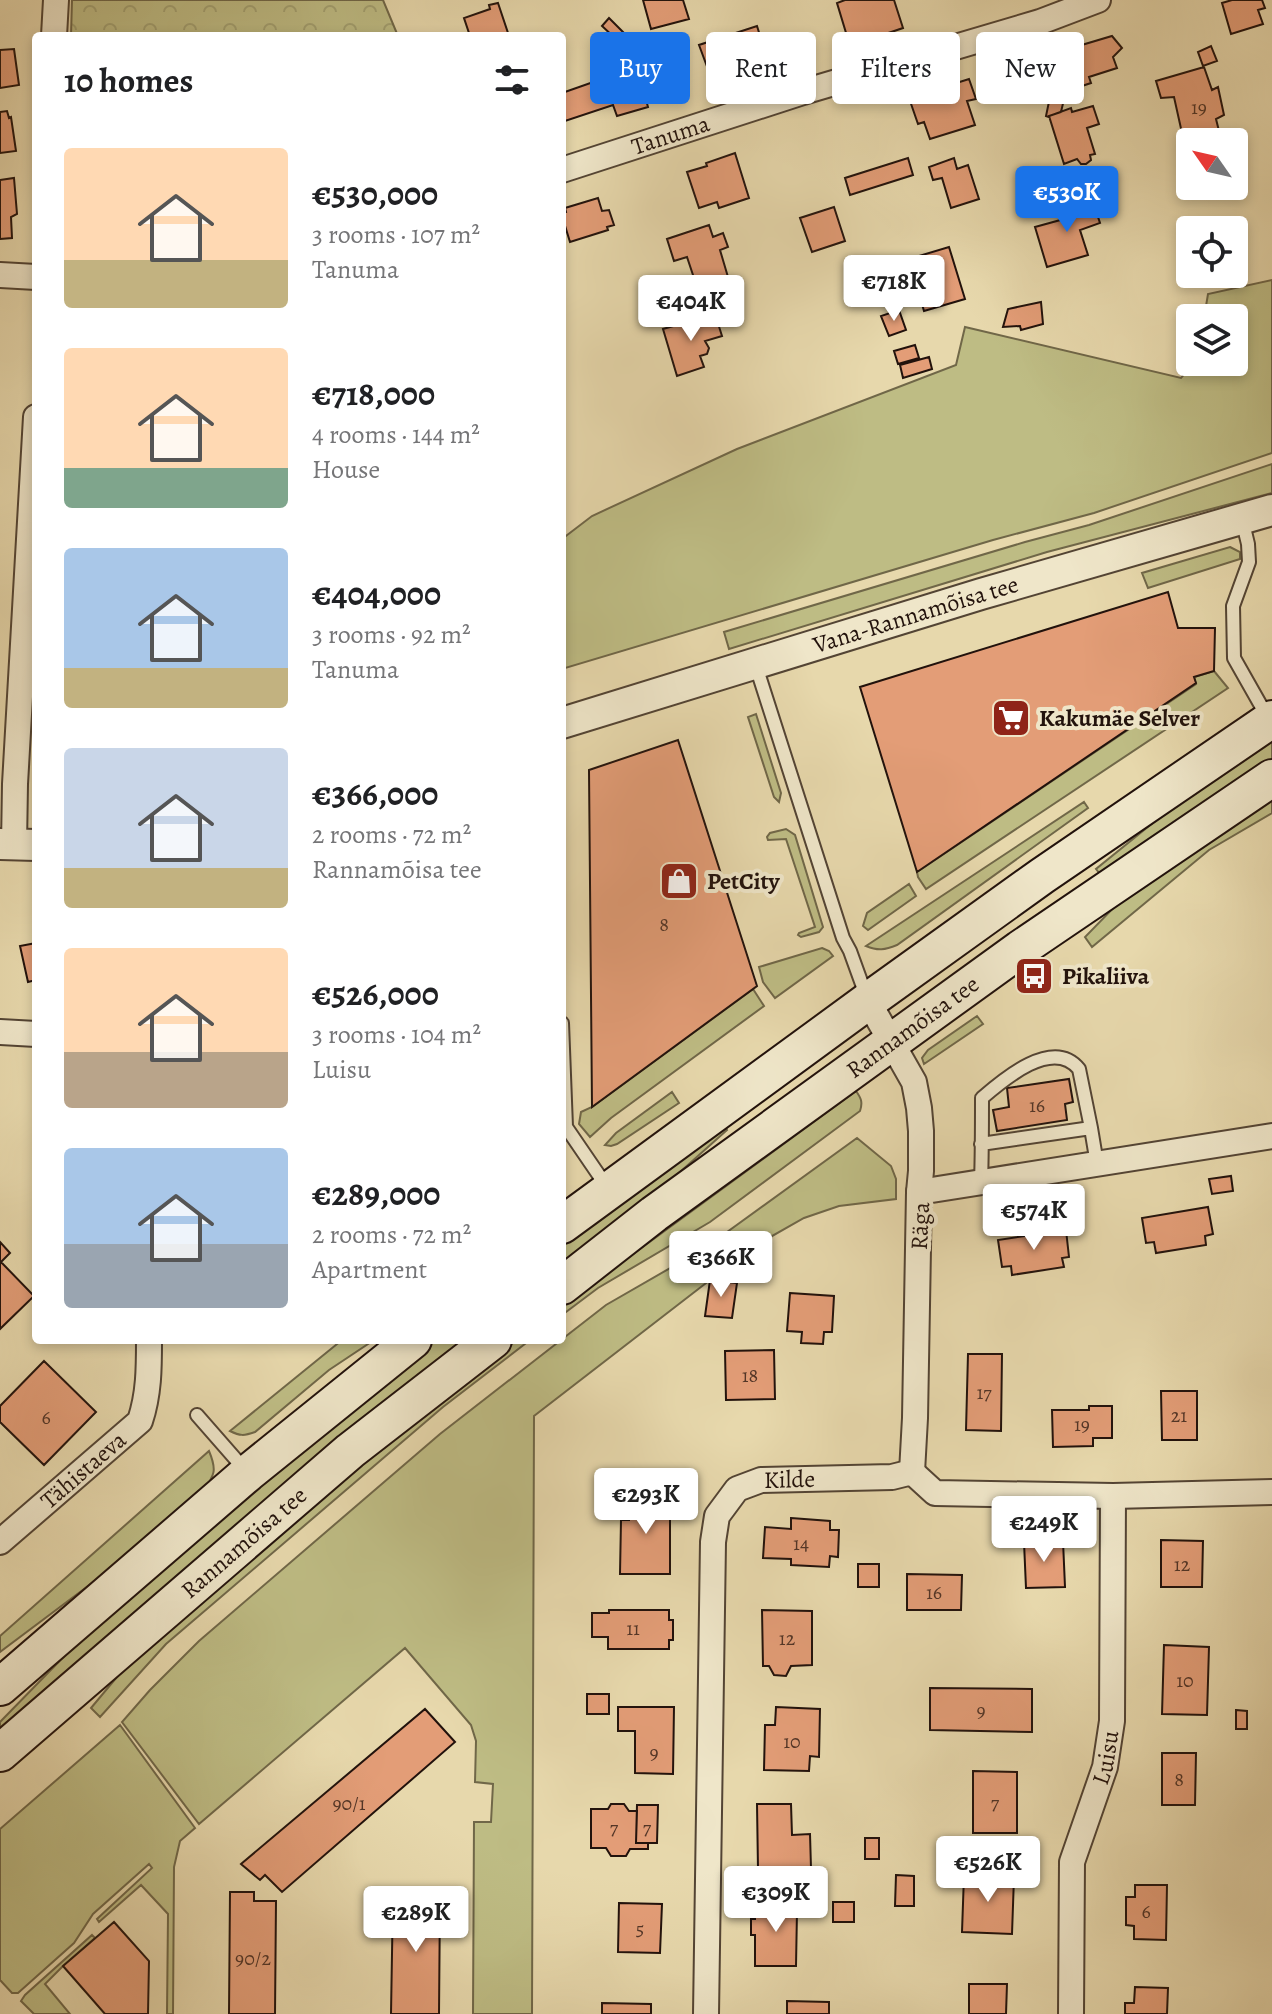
<!DOCTYPE html>
<meta charset="utf-8">
<style>
body{margin:0;font-family:Alegreya,serif;background:#f2f2f2;color:#202124;height:100vh;display:flex;flex-direction:column;font-size:30px;white-space:nowrap}
*{box-sizing:border-box;margin:0}
p{font-size:26px;color:#757577}
.icon{flex:none;width:44px;height:44px;fill:none;stroke:currentColor;stroke-width:2;stroke-linecap:round;stroke-linejoin:round}
.map{position:relative;flex:1;overflow:hidden}
.details{position:absolute;left:32px;top:32px;width:534px;height:1312px;display:flex;flex-direction:column;background:#fff;border-radius:8px;box-shadow:0 4px 12px #0003}
.details>*{flex:none}
.banner{position:absolute;left:590px;top:32px;width:562px;height:72px;display:flex;gap:16px}
.needle{width:52px;rotate:304deg}
.buttons{position:absolute;left:1176px;top:128px;display:grid;gap:16px}
.buttons a{display:grid;place-items:center;width:72px;height:72px;border-radius:8px;background:#fff;box-shadow:0 4px 12px #0003;font-size:40px}
.price{position:absolute;translate:-50% -68px;padding:0 18px;border-radius:8px;background:#fff;color:#222;font-size:26px;line-height:52px;filter:drop-shadow(0 2px 4px #0008)}
.price::after{content:'';position:absolute;left:50%;top:48px;width:24px;height:18px;margin-left:-12px;background:inherit;clip-path:polygon(0 0,100% 0,50% 100%)}
.price.on{background:#1a73e8;color:#fff}
ul{padding:0;list-style:none}
li{display:flex;align-items:center;gap:24px;height:200px;padding:0 32px}
li span{display:grid;place-items:center;flex:none;width:224px;height:160px;border-radius:8px;color:#555}
li>.icon{margin-inline-start:auto}
span .icon{width:96px;height:96px;fill:#fffc;stroke-width:1}
li b{font-size:34px}
h2{display:flex;justify-content:space-between;align-items:center;height:96px;padding:0 32px;font-size:34px}
.tag{padding:0 28px;border-radius:8px;background:#fff;box-shadow:0 4px 12px #0003;font-size:28px;line-height:72px}
.tag.on{background:#1a73e8;color:#fff}
.map>svg:first-child{display:block}
.green{fill:#bebc84;stroke:#706748;stroke-width:2}
.forest{fill:url(#forest-crowns);stroke:#706748;stroke-width:2}
.building{fill:#e39d77;stroke:#22120c;stroke-width:2}
.lines{fill:none;stroke-linecap:round;stroke-linejoin:round}
.service-casing{stroke:#534434;stroke-width:16}
.minor-casing{stroke:#534434;stroke-width:28}
.tertiary-casing{stroke:#534434;stroke-width:34}
.secondary-casing{stroke:#22120c;stroke-width:40}
.service{stroke:#efe6c9;stroke-width:12}
.minor{stroke:#efe6c9;stroke-width:24}
.tertiary{stroke:#efe6c9;stroke-width:30}
.secondary{stroke:#efe6c9;stroke-width:36}
.labels{text-anchor:middle;stroke-width:8;stroke-linejoin:round;paint-order:stroke}
.number-label{font-size:20px;fill:#523527}
.street-label{font-size:24px;fill:#22120c;stroke:#efe6c9}
.poi-label{font-size:24px;font-weight:bold;fill:#22120c;stroke:#efe6c9;text-anchor:start}
</style>
<div class="map">
<svg width="1272" height="2014" viewBox="0 0 1272 2014">
<defs>
<pattern id="forest-crowns" width="20" height="18" patternUnits="userSpaceOnUse" patternTransform="scale(2)"><rect width="20" height="18" fill="#bebc84"/><path d="M2 6a3 3 0 1 1 6 0M12 15a3 3 0 1 1 6 0" fill="none" stroke="#a3a171"/></pattern>
</defs>
<rect width="100%" height="100%" fill="#e7d8ac"/>
<filter id="stains"><feTurbulence type="fractalNoise" baseFrequency=".0025" numOctaves="4"/><feColorMatrix values="0 0 0 0 .2 0 0 0 0 .09 0 0 0 0 .02 0 0 0 .5 -.17"/></filter>
<radialGradient id="worn" r=".72"><stop offset=".6" stop-color="#630" stop-opacity="0"/><stop offset="1" stop-color="#630" stop-opacity=".3"/></radialGradient>
<path class="green" d="M1272 280V453L1094 513 993 540 562 669V539L592 516 737 449 956 365 965 327 1181 378 1195 362H1234V318H1204L1208 294Z
M1272 464V493L1047 552 729 649 724 632 1025 542 1089 525Z
M1230 547 1240 552V559L1148 588 1142 573Z
M1214 671 1228 688 926 889 918 877 917 872 1196 684 1194 677Z
M756 714 781 793 779 802 774 797 748 717Z
M1272 738V759L1266 764 1100 874 1096 869 1191 792Z
M1272 797V813L1209 850 1092 947 1085 937 1126 895Z
M1084 802 1088 808 897 945C885 950 878 951 866 946Z
M786 829 795 835 823 927 819 932 801 937 798 935 799 933 815 927 786 839 768 840 767 837 770 833Z
M909 884 916 896 868 930 863 926 867 913Z
M822 948 829 951 833 956 775 998 763 982 759 967Z
M753 989 764 1006 611 1118 590 1137 579 1124 581 1112 592 1107Z
M977 1016 983 1024 924 1064 922 1058 928 1050Z
M856 1091C861 1098 863 1102 860 1111L710 1222 598 1288 562 1315V1306Z
M672 1092 679 1103 617 1144 611 1146 605 1145 616 1133Z
M724 1124 727 1130 642 1206 562 1266V1244Z
M857 1138 891 1166 896 1179V1199L839 1206 804 1218 751 1248 718 1250 713 1256 710 1280 534 1416 532 2014H473L474 1822H491L493 1784 475 1782 476 1741 471 1725 405 1648 199 1824 122 1722 150 1690 199 1641 440 1434 606 1305 705 1248Z
M342 1340H374L329 1370 255 1432C244 1436 240 1436 230 1431Z
M436 1340H466L0 1733V1722L82 1638 239 1502Z
M517 1340H530L443 1407 166 1644 100 1717 91 1708 132 1659 363 1463 475 1372Z
M209 1451C217 1470 215 1475 203 1491L116 1565 0 1652V1636Z
M120 1725 195 1828 180 1841 174 1867 173 2014H167L168 1914 141 1885 99 1922 97 1919 152 1868 149 1864 93 1914 74 1943 18 1993H12L0 1980V1829Z
M92 1935 95 1938 63 1966 45 1984 70 2014H34L21 2001 25 1995Z"/>
<path class="forest" d="M72 0H383L398 36H71Z"/>
<path class="building" d="M643 0H683L689 19 651 29Z
M845 0H894L903 28 850 46 837 3Z
M1232 0H1262L1265 8 1258 10 1263 24 1231 34 1222 3Z
M498 3 509 36H470L464 18 490 9 489 5Z
M609 18 624 33 617 40 602 26Z
M757 26 762 42 766 40 775 66 770 67 771 70 715 88 699 45Z
M1112 36 1122 48 1113 57 1117 68 1089 77 1091 83 1076 88 1068 63 1079 60 1075 47Z
M1211 46 1217 61 1203 66 1198 52Z
M14 49 19 85 0 88V50Z
M1204 67 1212 90 1218 87 1224 115 1216 119 1220 135 1184 142 1174 97 1161 98 1156 81Z
M616 74 618 81 639 75 648 107 617 116 613 105 565 121 562 110V93Z
M969 79 976 99 967 101 975 125 930 139 924 122 918 124 909 98Z
M1051 92 1065 95 1061 112 1049 116V117L1046 116Z
M1093 106 1099 124 1087 128 1095 154 1090 155 1091 160 1086 164H1081L1077 159 1064 164 1049 116 1071 108 1072 112Z
M7 111 9 118 11 117 16 151 0 153V112Z
M735 153 749 198 719 208 717 202 699 208 687 172 707 166 706 163Z
M908 158 913 175 850 195 845 178Z
M954 158 957 169 968 165 979 199 951 208 942 178 933 180 929 167Z
M14 178 17 214 11 217 12 238 0 239V180Z
M598 198 602 211 609 210 614 225 607 227 608 230 570 242 562 216V213L566 212 565 208Z
M1092 199 1100 223 1080 230 1088 255 1047 267 1035 227 1064 219 1061 209Z
M834 207 845 241 812 252 800 218Z
M709 225 713 237 723 233 728 247 720 250 728 277 697 287 687 257 674 261 667 239Z
M949 247 965 299 924 311 909 259Z
M1041 302 1043 324 1021 330 1020 326 1003 327 1008 309Z
M899 310 906 330 889 336 881 316Z
M715 314 722 336 705 341 709 348 707 354 700 356 704 367 677 376 663 329Z
M915 345 919 358 898 364 894 351Z
M929 357 932 369 903 378 900 365Z
M1168 592 1178 628H1215L1214 671 1194 677 1196 683 917 872 860 687Z
M678 740 757 986 592 1107 589 770Z
M36 943V980L28 982 20 946Z
M1069 1079 1073 1102 1065 1104 1067 1120 997 1131 993 1110 1009 1107 1007 1088Z
M1231 1176 1233 1191 1212 1194 1209 1179Z
M1208 1207 1213 1234 1205 1236 1206 1245 1156 1253 1154 1242 1146 1243 1142 1218Z
M1066 1230 1069 1257 1062 1258 1064 1267 1012 1275 1011 1266 1002 1267 998 1240Z
M0 1242 10 1253 1 1262 34 1296 0 1329Z
M710 1280 737 1283 732 1318 705 1316Z
M790 1293 834 1296 832 1332H824L823 1344 801 1343 802 1332 787 1331Z
M774 1350 775 1399 726 1400 725 1351Z
M968 1354H1002L1001 1431 966 1430Z
M44 1361 96 1412 44 1465 0 1422V1406Z
M1161 1391H1197V1440H1162Z
M1089 1406H1112V1438H1093V1446L1053 1447 1052 1410H1089Z
M629 1494H670V1574H620L621 1520H629Z
M791 1518 830 1521V1530H839L838 1557 830 1556 829 1567 791 1565V1559L763 1558 765 1527 791 1529Z
M1161 1540 1203 1541 1202 1587H1161Z
M1063 1541 1065 1587 1026 1588 1024 1542Z
M858 1564H879V1587H858Z
M907 1574 962 1575 961 1610H907Z
M609 1610H669V1620H673V1640H669V1649H608V1637H592V1613H609Z
M762 1610 812 1611V1665L791 1666 786 1676 774 1675 769 1666H763Z
M1164 1645 1209 1647 1207 1715 1162 1714Z
M930 1688 1032 1689V1732L930 1730Z
M587 1694H609V1714H587Z
M618 1707H674L673 1774 635 1773V1731H618Z
M776 1707 820 1709 819 1757 810 1756 809 1771 764 1770 765 1725H775Z
M425 1709 455 1742 282 1892 265 1875 260 1880 241 1864Z
M1236 1710 1247 1711V1729H1236Z
M1162 1753H1196L1195 1805H1162Z
M973 1771 1017 1772V1833H973Z
M611 1804H624L629 1811H637L636 1843H648V1849H630L626 1856H611L606 1848H591V1809H608Z
M757 1804H791L792 1835 810 1834 811 1868 758 1869Z
M637 1805H658L657 1843H636Z
M865 1838H879V1859H865Z
M896 1875 914 1876V1906H895Z
M964 1875 1014 1877 1012 1934 962 1932Z
M1135 1885H1167L1166 1940 1134 1939V1926L1126 1925V1897H1135Z
M230 1892H254V1901H276L275 2014H229Z
M393 1894 440 1895 439 2014H391Z
M772 1898H794V1911H797L796 1966H755V1935H751V1919H755V1911H772Z
M833 1902H854V1922H833Z
M619 1903 662 1904 660 1953 618 1952Z
M114 1922 149 1961 148 2014H105L63 1966Z
M969 1984H1007L1006 2014H969Z
M1135 1987 1168 1988 1167 2014H1125V2003H1134Z
M787 2001 829 2002V2014H787Z
M602 2003 651 2004V2014H602Z"/>
<g class="lines">
<g class="service-casing">
<path id="service" d="M1242 519 1248 544 1249 562 1233 606 1234 658 1268 718
M755 663 843 938 850 951 867 998
M562 1023 566 1127 607 1187
M1091 1128 1097 1164
M981 1182C982 1154 982 1126 982 1098 1004 1079 1053 1037 1079 1069L1091 1128 981 1144
M197 1415 246 1471"/>
</g>
<g class="minor-casing">
<g id="minor">
<path d="M54 36 56 0"/>
<path id="s1" d="M562 170 803 92 1040 22 1098 0"/>
<path d="M0 275 36 277"/>
<path d="M14 845 15 784 36 417"/>
<path d="M868 1001 914 1082 919 1108 921 1131V1171L919 1192 915 1418 912 1472"/>
<path d="M0 1032 36 1034"/>
<path d="M919 1192 1272 1136"/>
<path id="s2" d="M0 1542 140 1421C149 1394 149 1368 149 1340"/>
<path id="s3" d="M706 2014 713 1542 717 1516 737 1489 761 1480 892 1477 912 1472 935 1493 1113 1496 1272 1492"/>
<path id="s4" d="M1071 2014 1072 1862 1105 1767 1112 1721 1113 1496"/>
</g>
</g>
<g class="tertiary-casing">
<g id="tertiary">
<path id="s5" d="M562 723 981 594 1272 510"/>
<path d="M0 844 36 845"/>
</g>
</g>
<g class="secondary-casing">
<g id="secondary">
<path d="M562 1225 868 1001 1042 876 1272 719"/>
<path id="s6" d="M562 1286 654 1214 1020 949 1272 778"/>
<path d="M0 1687 248 1473 413 1340"/>
<path id="s7" d="M0 1753 350 1451 493 1340"/>
</g>
</g>
<use href="#service" class="service"/>
<use href="#minor" class="minor"/>
<use href="#tertiary" class="tertiary"/>
<use href="#secondary" class="secondary"/>
</g>
<defs>
<g id="supermarket-square" transform="scale(2)"><rect x="-9" y="-9" width="18" height="18" rx="4" fill="#8f2418" stroke="#efe6c9"/><path d="M-6-5.5h2.5l.6 2H6L4.5 2H-2.5L-4.4-4H-6ZM-1.5 3.2a1.3 1.3 0 1 0 .1 0ZM3 3.2a1.3 1.3 0 1 0 .1 0Z" fill="#fff"/></g>
<g id="shop-square" transform="scale(2)"><rect x="-9" y="-9" width="18" height="18" rx="4" fill="#8f2418" stroke="#efe6c9"/><path d="M-5-2.5h2.3a2.7 3.5 0 0 1 5.4 0H5L5.5 6h-11ZM-1.5-2.5h3a1.5 2.3 0 0 0-3 0Z" fill="#fff"/></g>
<g id="bus-square" transform="scale(2)"><rect x="-9" y="-9" width="18" height="18" rx="4" fill="#8f2418" stroke="#efe6c9"/><path d="M-5-6H5V4H4V6H2V4H-2V6H-4V4H-5ZM-3.5-4V0h7V-4ZM-3.5 1.2v1.5H-2V1.2ZM2 1.2v1.5H3.5V1.2Z" fill="#fff"/></g>
</defs>
<g fill-rule="evenodd">
<use href="#supermarket-square" x="1011" y="718"/>
<use href="#shop-square" x="679" y="881"/>
<use href="#bus-square" x="1034" y="976"/>
</g>
<g class="labels">
<g class="number-label">
<text x="1199" y="114">19</text>
<text x="664" y="931">8</text>
<text x="1037" y="1112">16</text>
<text x="750" y="1382">18</text>
<text x="984" y="1399">17</text>
<text x="1179" y="1422">21</text>
<text x="46" y="1424">6</text>
<text x="1082" y="1431">19</text>
<text x="801" y="1550">14</text>
<text x="1182" y="1571">12</text>
<text x="934" y="1599">16</text>
<text x="633" y="1635">11</text>
<text x="787" y="1645">12</text>
<text x="1185" y="1687">10</text>
<text x="981" y="1717">9</text>
<text x="792" y="1748">10</text>
<text x="654" y="1759">9</text>
<text x="1179" y="1786">8</text>
<text x="995" y="1809">7</text>
<text x="349" y="1810">90/1</text>
<text x="614" y="1834">7</text>
<text x="647" y="1834">7</text>
<text x="1146" y="1918">6</text>
<text x="640" y="1935">5</text>
<text x="253" y="1965">90/2</text>
</g>
<g class="street-label">
<text dy="8" stroke="none"><textPath href="#s1" startOffset="114">Tanuma</textPath></text>
<text dy="8" stroke="none"><textPath href="#s5" startOffset="370">Vana-Rannamõisa tee</textPath></text>
<text dy="8" stroke="none"><textPath href="#s6" startOffset="436">Rannamõisa tee</textPath></text>
<text transform="translate(920 1226) rotate(-87)" y="8">Räga</text>
<text dy="8" stroke="none"><textPath href="#s2" startOffset="110">Tähistaeva</textPath></text>
<text dy="8" stroke="none"><textPath href="#s3" startOffset="586">Kilde</textPath></text>
<text dy="8" stroke="none"><textPath href="#s7" startOffset="322">Rannamõisa tee</textPath></text>
<text dy="8" stroke="none"><textPath href="#s4" startOffset="262">Luisu</textPath></text>
</g>
<g class="poi-label">
<text x="1039" y="726">Kakumäe Selver</text>
<text x="707" y="889">PetCity</text>
<text x="1062" y="984">Pikaliiva</text>
</g>
</g>
<rect width="100%" height="100%" filter="url(#stains)"/>
<rect width="100%" height="100%" fill="url(#worn)"/>
</svg>
<div class="buttons">
<a><svg class="needle" viewBox="-14 -14 28 28"><path d="M0-13l5 13h-10z" fill="#e53935"/><path d="M0 13l5-13h-10z" fill="#757577"/></svg></a>
<a><svg class="icon" aria-label="locate" viewBox="0 0 24 24"><circle cx="12" cy="12" r="6"/><path d="M12 2v4M12 18v4M2 12h4M18 12h4"/></svg></a>
<a><svg class="icon" aria-label="layers" viewBox="0 0 24 24"><path d="M12 4l9 5-9 5-9-5zM3 14l9 5 9-5"/></svg></a>
</div>
<b class="price on" style="left:1067px;top:234px">€530K</b>
<b class="price" style="left:894px;top:323px">€718K</b>
<b class="price" style="left:691px;top:343px">€404K</b>
<b class="price" style="left:1034px;top:1252px">€574K</b>
<b class="price" style="left:721px;top:1299px">€366K</b>
<b class="price" style="left:646px;top:1536px">€293K</b>
<b class="price" style="left:1044px;top:1564px">€249K</b>
<b class="price" style="left:988px;top:1904px">€526K</b>
<b class="price" style="left:776px;top:1934px">€309K</b>
<b class="price" style="left:416px;top:1954px">€289K</b>
<div class="banner">
<a class="tag on">Buy</a>
<a class="tag">Rent</a>
<a class="tag">Filters</a>
<a class="tag">New</a>
</div>
<section class="details">
<h2>10 homes<svg class="icon" aria-label="filters" viewBox="0 0 24 24"><path d="M4 7h16M4 17h16"/><circle cx="9" cy="7" r="2"/><circle cx="15" cy="17" r="2"/></svg></h2>
<ul>
<li><span style="background:linear-gradient(#ffd9b3 70%,#c2b280 0)"><svg class="icon" aria-label="home" viewBox="0 0 24 24"><path d="M3 11l9-7 9 7M6 9v11h12V9"/></svg></span><div><b>€530,000</b><p>3 rooms · 107 m²</p><p>Tanuma</p></div></li>
<li><span style="background:linear-gradient(#ffd9b3 75%,#7fa58c 0)"><svg class="icon" aria-label="home" viewBox="0 0 24 24"><path d="M3 11l9-7 9 7M6 9v11h12V9"/></svg></span><div><b>€718,000</b><p>4 rooms · 144 m²</p><p>House</p></div></li>
<li><span style="background:linear-gradient(#a9c7e8 75%,#c2b280 0)"><svg class="icon" aria-label="home" viewBox="0 0 24 24"><path d="M3 11l9-7 9 7M6 9v11h12V9"/></svg></span><div><b>€404,000</b><p>3 rooms · 92 m²</p><p>Tanuma</p></div></li>
<li><span style="background:linear-gradient(#c9d6e8 75%,#c2b280 0)"><svg class="icon" aria-label="home" viewBox="0 0 24 24"><path d="M3 11l9-7 9 7M6 9v11h12V9"/></svg></span><div><b>€366,000</b><p>2 rooms · 72 m²</p><p>Rannamõisa tee</p></div></li>
<li><span style="background:linear-gradient(#ffd9b3 65%,#b9a48a 0)"><svg class="icon" aria-label="home" viewBox="0 0 24 24"><path d="M3 11l9-7 9 7M6 9v11h12V9"/></svg></span><div><b>€526,000</b><p>3 rooms · 104 m²</p><p>Luisu</p></div></li>
<li><span style="background:linear-gradient(#a9c7e8 60%,#9aa5b1 0)"><svg class="icon" aria-label="home" viewBox="0 0 24 24"><path d="M3 11l9-7 9 7M6 9v11h12V9"/></svg></span><div><b>€289,000</b><p>2 rooms · 72 m²</p><p>Apartment</p></div></li>
</ul>
</section>
</div>
